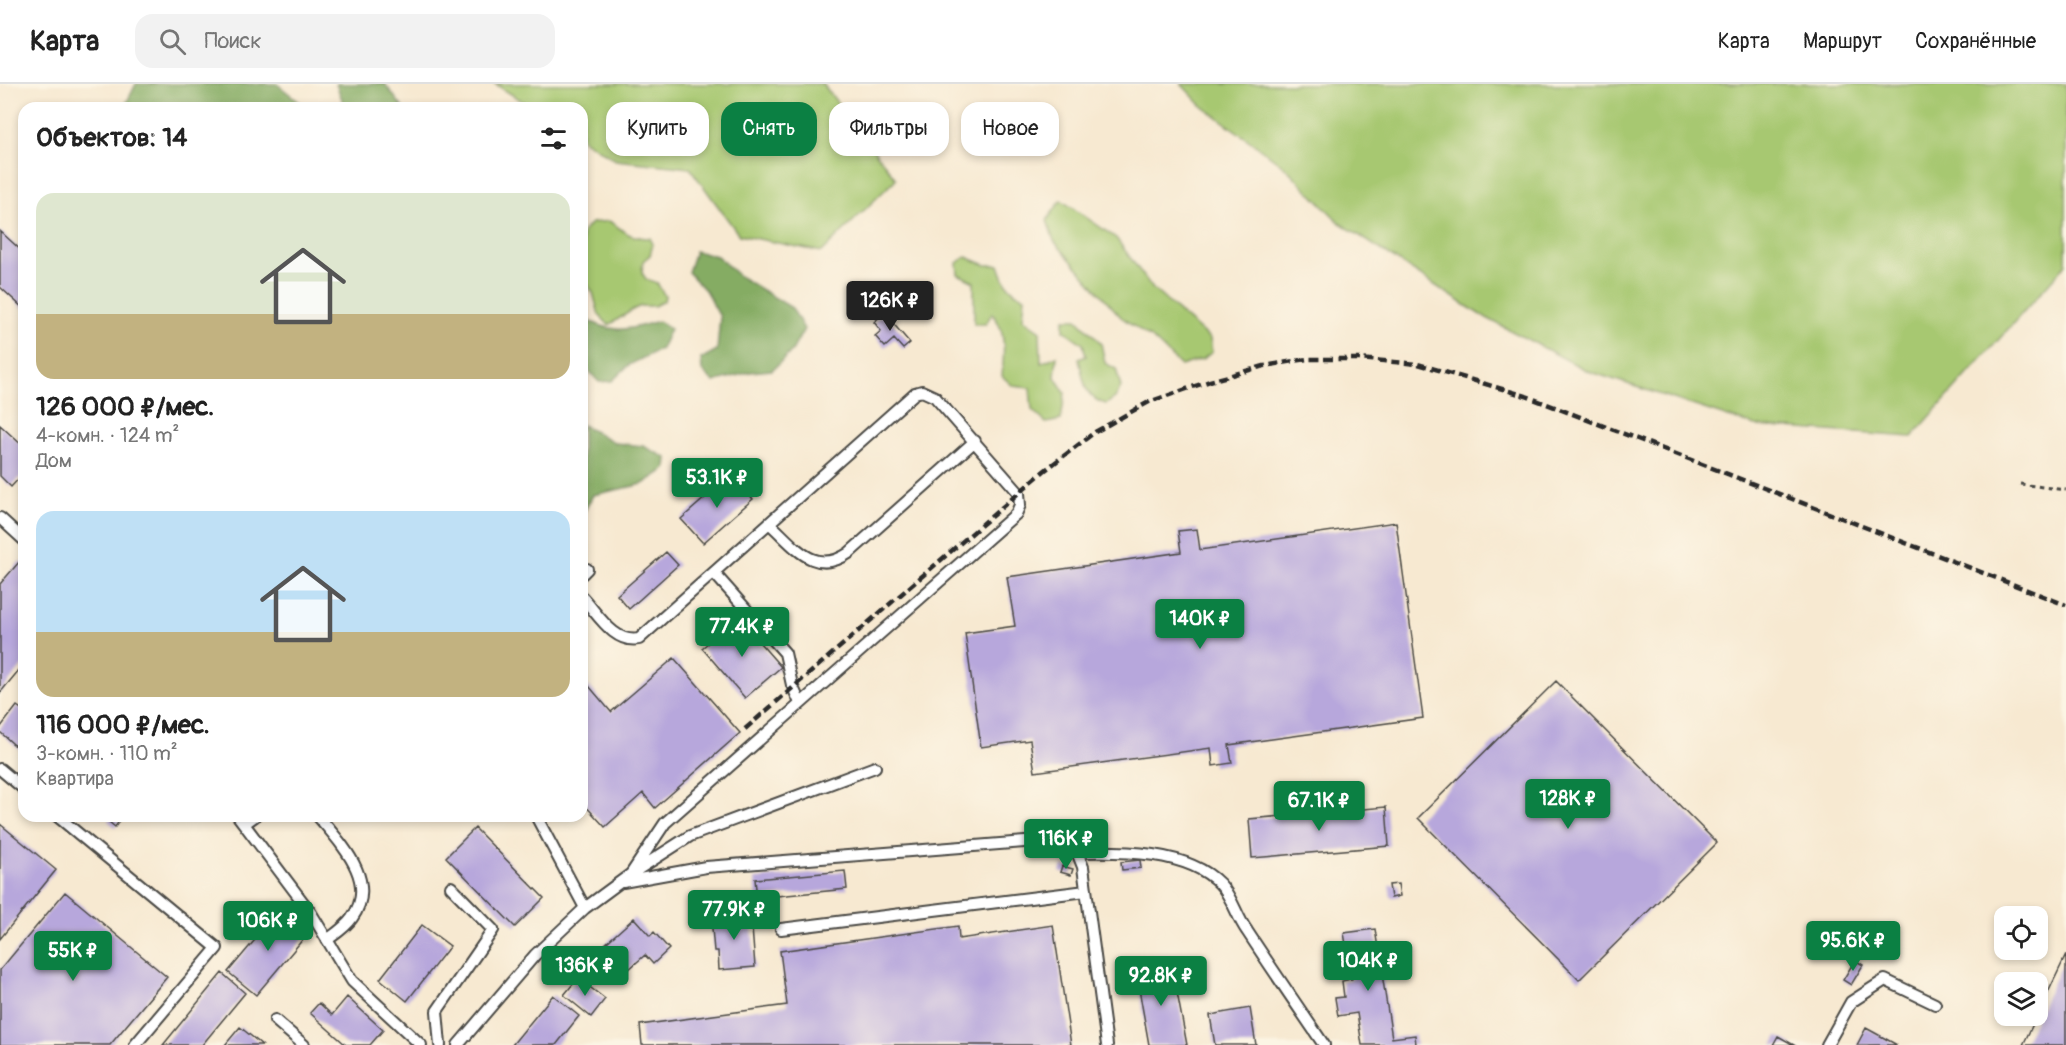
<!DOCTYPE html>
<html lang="ru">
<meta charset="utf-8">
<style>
body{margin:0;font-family:Pangolin,sans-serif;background:#f2f2f2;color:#222;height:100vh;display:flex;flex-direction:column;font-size:22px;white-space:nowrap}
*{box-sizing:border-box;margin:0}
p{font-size:20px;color:#767676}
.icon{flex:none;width:33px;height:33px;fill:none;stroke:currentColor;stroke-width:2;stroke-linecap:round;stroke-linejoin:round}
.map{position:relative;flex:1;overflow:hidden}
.panel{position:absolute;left:18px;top:18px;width:570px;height:720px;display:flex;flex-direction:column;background:#fff;border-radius:18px;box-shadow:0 3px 9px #0003}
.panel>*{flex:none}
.guide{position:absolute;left:606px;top:18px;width:570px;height:54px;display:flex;gap:12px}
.tools{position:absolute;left:1994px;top:822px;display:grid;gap:12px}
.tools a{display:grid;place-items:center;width:54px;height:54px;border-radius:12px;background:#fff;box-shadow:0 3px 9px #0003;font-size:30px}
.price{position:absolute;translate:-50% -51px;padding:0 14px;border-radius:6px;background:#0b8043;color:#fff;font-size:20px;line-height:39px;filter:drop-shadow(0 2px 3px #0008)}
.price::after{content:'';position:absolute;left:50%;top:36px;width:18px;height:14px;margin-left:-9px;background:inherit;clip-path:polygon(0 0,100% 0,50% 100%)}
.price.active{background:#222;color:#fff}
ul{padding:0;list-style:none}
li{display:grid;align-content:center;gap:12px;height:318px;padding:0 18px}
li span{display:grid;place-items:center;height:186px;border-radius:18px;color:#555}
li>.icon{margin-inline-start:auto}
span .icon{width:108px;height:108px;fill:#fffc;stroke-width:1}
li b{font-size:26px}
h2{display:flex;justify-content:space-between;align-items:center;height:72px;padding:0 18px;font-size:26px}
.pill{padding:0 21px;border-radius:18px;background:#fff;box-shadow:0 3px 9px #0003;font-size:21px;line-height:54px}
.pill.active{background:#0b8043;color:#fff}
header{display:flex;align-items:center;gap:36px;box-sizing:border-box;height:84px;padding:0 30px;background:#fff;border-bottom:2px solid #e0e0e0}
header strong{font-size:28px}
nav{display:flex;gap:33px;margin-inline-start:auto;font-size:21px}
.search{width:420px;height:54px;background:#f2f2f2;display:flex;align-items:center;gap:15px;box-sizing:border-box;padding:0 21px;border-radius:18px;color:#767676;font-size:22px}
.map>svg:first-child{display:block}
.green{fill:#a7c871;stroke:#697a4e;stroke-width:1.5}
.forest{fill:#85ac63;stroke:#586c47;stroke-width:1.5}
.building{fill:#b7a7dc}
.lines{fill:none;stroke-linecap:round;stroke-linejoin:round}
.service-casing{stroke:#4a4844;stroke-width:14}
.path{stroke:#4a4844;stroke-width:3;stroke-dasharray:4.5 4.5;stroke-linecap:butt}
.service{stroke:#fff;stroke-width:10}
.rail{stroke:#2b2b2b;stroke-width:4.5;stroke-dasharray:9 4.5;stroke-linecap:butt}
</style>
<header>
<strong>Карта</strong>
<div class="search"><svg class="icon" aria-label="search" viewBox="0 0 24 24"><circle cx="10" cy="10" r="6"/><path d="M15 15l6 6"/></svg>Поиск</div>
<nav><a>Карта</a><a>Маршрут</a><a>Сохранённые</a></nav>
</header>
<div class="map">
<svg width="2066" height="961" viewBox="0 0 2066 961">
<rect width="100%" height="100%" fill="#fcf5e5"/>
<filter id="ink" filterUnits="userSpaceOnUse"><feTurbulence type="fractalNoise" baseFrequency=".0167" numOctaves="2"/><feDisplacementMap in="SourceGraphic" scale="12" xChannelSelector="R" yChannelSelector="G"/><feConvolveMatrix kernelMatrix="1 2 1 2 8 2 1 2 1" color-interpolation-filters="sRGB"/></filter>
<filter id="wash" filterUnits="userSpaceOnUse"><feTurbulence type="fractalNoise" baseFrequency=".008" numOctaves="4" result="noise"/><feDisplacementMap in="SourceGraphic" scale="24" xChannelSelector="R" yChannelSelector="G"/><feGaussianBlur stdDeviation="1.35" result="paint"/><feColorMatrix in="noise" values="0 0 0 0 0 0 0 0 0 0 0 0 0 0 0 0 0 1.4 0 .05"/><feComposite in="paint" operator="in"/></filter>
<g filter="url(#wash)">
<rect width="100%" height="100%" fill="#f7e9d1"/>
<path class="green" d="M495 0H823L896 95 822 168 739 151 690 84 616 76 582 55V24H533Z
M1181 0H2066V180L1912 353 1756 342 1588 287 1479 230 1340 139 1285 83 1201 21Z
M1061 116 1116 154 1153 205 1210 255 1212 268 1203 275 1181 282 1155 257 1121 233 1054 157 1047 136Z
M609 137C627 148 625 153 650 154L653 160 650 171 643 177 642 189 646 195 657 199 665 212 664 217 654 222H641L634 225 609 241 599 231 593 209 582 192V149L591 139Z
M966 173 986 181H999C1004 197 1008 207 1025 213L1023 235 1040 247 1041 279 1057 272 1055 293 1065 309 1061 336 1046 339 1032 326 1030 304 1013 302 1002 292C1004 270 1007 247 992 229L986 240H974V198L958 190 957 179Z
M1064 235H1077L1101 259 1105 279 1116 285 1121 303 1115 314 1106 320C1083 314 1084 296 1079 275L1086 272 1083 260 1064 246Z"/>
<path class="forest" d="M136 0H277L307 24H124Z
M336 0H385L403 24H337L345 23Z
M695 167 717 172 739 192 792 224 804 245 792 267 772 286 750 288 714 298 702 287 701 275 717 266 720 233 705 206 688 188Z
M582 233C611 250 627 247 658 237L670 245 661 265 629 281 612 297 599 298C576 276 582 263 582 233Z
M582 341 616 359 643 362 667 374 666 385 643 400 593 411 582 432Z"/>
<g id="blocks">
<path class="building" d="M0 147 24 169V225L0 203Z
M884 229 910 259 903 265 894 255 885 263 875 252 881 247 874 238Z
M0 341 24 363V389L11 403 0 392Z
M731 391 753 415 703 459 681 435Z
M1396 438 1423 634 1229 661 1232 679 1213 682 1211 664 1035 688 1030 656 981 663 965 549 1015 542 1007 493 1181 468 1178 447 1197 445 1200 466Z
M666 468 678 481 629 525 617 511Z
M20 477 24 480V580L0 609V500Z
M738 534 781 583 745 614 702 564Z
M674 574 740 649 655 724 643 709 605 743 582 718V608L589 602 611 628Z
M1556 597 1717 759 1579 896 1418 734Z
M17 622 24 627V670L0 648V644Z
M1386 723 1389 762 1252 774 1249 735Z
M111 732H123L115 743 108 737Z
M0 740 56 786 0 855Z
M475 744 544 814 515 843 446 773Z
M1140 776 1141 784 1122 786 1121 778Z
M1062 782 1073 785 1071 791 1060 788Z
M845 787 847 805 757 814 755 795Z
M1398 800 1400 812 1391 814 1389 801Z
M65 808 167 893 110 961H0V886Z
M281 825 309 848 256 911 228 888Z
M751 830 755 883 719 886 718 867H714L711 833Z
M634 834 650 852 654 848 669 865 653 880 645 871 628 886 605 860Z
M422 841 450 862 407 917 380 895Z
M1053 841 1071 961H642L640 941 787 921 780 867 958 842 959 855Z
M1375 845 1392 954 1415 951 1416 961H1362L1357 929 1338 932 1335 914 1344 913 1342 897 1352 895 1344 849Z
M2066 871V961H2023Z
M1855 876 1863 881 1851 901 1843 896Z
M1172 882 1187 961H1149L1136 888Z
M222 889 245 909 202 961H163Z
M578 894 605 915 591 933 564 911Z
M553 911 579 932 556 961H512Z
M347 913 383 946 370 961H346L310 929 319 919 332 931Z
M1250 924 1256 961H1215L1210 931Z
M240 943 262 961H225Z
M1866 944 1897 961H1857Z
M1778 952 1794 961H1773Z"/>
</g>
</g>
<g filter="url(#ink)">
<use href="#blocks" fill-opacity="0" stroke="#4a4844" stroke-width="1.5"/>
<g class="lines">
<g class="service-casing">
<path id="service" d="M0 434 24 456
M769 439C795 462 814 493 849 469L975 357
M714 489 785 569 792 601 800 619
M582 490 587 485
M582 513C598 530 614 560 639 555L915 309 922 307 935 313 1019 409 1020 421 1016 430 665 739 631 790 585 824
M0 685 24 705
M57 732 217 864 135 961
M238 732 311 829 352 897 421 961
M318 732C341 760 379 797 352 834 346 843 335 850 327 856
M244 740 255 732
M1077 768C1120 767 1188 766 1220 800 1233 814 1236 832 1247 847 1272 885 1298 923 1324 961
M637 786 690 752 875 683
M623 798 706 783 1037 757 1059 759 1077 768 1083 783 1107 961
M781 845 1086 807
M275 936 304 961
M440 961 437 927 493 846 451 803
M458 961 535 871 585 824 536 732
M1827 961 1851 918 1885 896 1935 920"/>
</g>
<path class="path" d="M2020 400 2066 406"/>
<use href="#service" class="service"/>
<path class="rail" d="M745 645 1044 387 1095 348 1149 318 1210 297 1264 282 1307 275H1360L1418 280 1526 312 2066 521"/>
</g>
</g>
</svg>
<div class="tools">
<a><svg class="icon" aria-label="locate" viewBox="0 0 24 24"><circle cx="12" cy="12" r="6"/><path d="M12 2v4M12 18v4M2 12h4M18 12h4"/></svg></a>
<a><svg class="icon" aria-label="layers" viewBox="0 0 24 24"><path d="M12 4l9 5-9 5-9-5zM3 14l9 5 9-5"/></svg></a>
</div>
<b class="price active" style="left:890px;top:248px">126K ₽</b>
<b class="price" style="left:717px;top:425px">53.1K ₽</b>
<b class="price" style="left:1200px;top:566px">140K ₽</b>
<b class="price" style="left:742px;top:574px">77.4K ₽</b>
<b class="price" style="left:1568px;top:746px">128K ₽</b>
<b class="price" style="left:1319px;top:748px">67.1K ₽</b>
<b class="price" style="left:1066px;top:786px">116K ₽</b>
<b class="price" style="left:734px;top:857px">77.9K ₽</b>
<b class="price" style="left:268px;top:868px">106K ₽</b>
<b class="price" style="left:1853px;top:888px">95.6K ₽</b>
<b class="price" style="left:73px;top:898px">55K ₽</b>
<b class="price" style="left:1368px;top:908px">104K ₽</b>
<b class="price" style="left:585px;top:913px">136K ₽</b>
<b class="price" style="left:1161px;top:923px">92.8K ₽</b>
<div class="guide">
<a class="pill">Купить</a>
<a class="pill active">Снять</a>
<a class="pill">Фильтры</a>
<a class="pill">Новое</a>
</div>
<section class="panel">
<h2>Объектов: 14<svg class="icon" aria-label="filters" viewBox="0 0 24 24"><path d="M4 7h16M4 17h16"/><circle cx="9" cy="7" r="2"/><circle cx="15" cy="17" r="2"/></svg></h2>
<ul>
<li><span style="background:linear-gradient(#dfe7d0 65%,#c2b280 0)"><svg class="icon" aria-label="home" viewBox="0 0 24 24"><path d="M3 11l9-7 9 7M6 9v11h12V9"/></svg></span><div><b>126 000 ₽/мес.</b><p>4-комн. · 124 m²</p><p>Дом</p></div></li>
<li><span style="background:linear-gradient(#bfe0f5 65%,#c2b280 0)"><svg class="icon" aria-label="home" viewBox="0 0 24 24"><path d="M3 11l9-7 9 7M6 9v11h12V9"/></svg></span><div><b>116 000 ₽/мес.</b><p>3-комн. · 110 m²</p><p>Квартира</p></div></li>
</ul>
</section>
</div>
